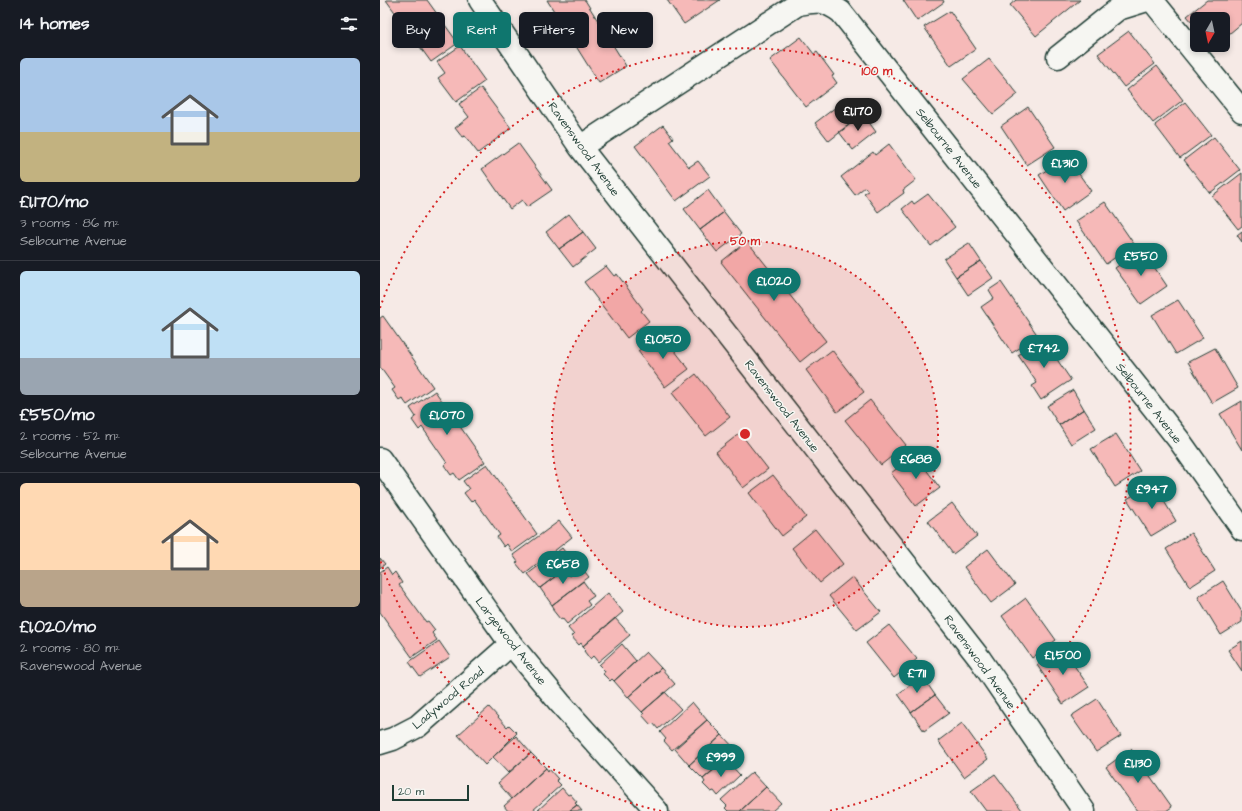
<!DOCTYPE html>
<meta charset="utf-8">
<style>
body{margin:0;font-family:"Architects Daughter",sans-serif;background:#242831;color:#f1f3f6;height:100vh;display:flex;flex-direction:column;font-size:15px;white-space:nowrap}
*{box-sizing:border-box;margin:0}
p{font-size:13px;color:#9ea1a6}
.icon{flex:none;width:22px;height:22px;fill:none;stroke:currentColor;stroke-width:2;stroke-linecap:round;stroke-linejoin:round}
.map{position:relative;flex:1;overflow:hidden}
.details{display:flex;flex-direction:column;background:#171b24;width:380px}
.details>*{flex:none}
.banner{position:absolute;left:12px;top:12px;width:380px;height:36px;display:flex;gap:8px}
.needle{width:26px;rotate:189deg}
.fabs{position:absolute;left:810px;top:12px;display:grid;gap:8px}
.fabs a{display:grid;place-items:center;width:40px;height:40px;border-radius:6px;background:#171b24;box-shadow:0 2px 6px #0003;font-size:20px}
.scale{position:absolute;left:12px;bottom:10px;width:77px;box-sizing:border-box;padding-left:4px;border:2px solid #1f3d34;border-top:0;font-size:11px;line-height:14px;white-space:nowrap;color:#1f3d34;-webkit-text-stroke:3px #f6f6f2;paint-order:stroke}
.price{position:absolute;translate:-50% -34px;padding:0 9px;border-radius:14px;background:#0f766e;color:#fff;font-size:13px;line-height:26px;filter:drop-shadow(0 1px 2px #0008)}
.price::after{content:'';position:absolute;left:50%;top:24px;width:12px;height:9px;margin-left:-6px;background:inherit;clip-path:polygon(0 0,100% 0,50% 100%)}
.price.on{background:#222;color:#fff}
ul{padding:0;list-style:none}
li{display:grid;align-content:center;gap:8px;height:212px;padding:0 20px}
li+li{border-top:1px solid #363941}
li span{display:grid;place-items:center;height:124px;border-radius:6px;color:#555}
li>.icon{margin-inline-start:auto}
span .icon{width:72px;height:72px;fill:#fffc;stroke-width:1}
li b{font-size:17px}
h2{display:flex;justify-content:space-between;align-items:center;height:48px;padding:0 20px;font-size:17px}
.pill{padding:0 14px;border-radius:6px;background:#171b24;box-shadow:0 2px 6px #0003;font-size:14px;line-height:36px}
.pill.on{background:#0f766e;color:#fff}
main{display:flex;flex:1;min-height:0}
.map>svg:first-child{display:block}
.building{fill:#f6b9b8;stroke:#1f3d34}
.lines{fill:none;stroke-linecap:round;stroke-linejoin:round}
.minor-casing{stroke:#1f3d34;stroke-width:25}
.minor{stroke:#f6f6f2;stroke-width:22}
.ring{fill:none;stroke:#d62828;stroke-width:2;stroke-dasharray:2 4}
.labels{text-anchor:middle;stroke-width:3;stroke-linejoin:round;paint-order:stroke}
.street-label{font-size:12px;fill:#1f3d34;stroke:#f6f6f2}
.centre{fill:#d62828;stroke:#f6f6f2;stroke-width:2}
.ring-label{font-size:12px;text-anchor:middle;font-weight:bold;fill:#d62828;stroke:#f6f6f2;stroke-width:3;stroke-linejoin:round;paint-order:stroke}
</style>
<main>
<section class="details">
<h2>14 homes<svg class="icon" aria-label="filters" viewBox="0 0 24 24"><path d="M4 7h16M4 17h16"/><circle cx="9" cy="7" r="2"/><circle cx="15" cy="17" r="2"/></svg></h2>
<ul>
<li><span style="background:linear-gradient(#a9c7e8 60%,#c2b280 0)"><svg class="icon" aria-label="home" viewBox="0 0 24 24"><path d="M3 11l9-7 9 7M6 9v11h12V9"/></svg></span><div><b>£1,170/mo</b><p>3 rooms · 86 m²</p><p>Selbourne Avenue</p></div></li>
<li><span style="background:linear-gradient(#bfe0f5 70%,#9aa5b1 0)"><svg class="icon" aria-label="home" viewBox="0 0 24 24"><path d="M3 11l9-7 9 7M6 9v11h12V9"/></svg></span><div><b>£550/mo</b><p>2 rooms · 52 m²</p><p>Selbourne Avenue</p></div></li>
<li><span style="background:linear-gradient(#ffd9b3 70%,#b9a48a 0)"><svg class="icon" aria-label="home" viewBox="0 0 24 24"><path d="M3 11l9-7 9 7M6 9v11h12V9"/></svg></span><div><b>£1,020/mo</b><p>2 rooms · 80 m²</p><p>Ravenswood Avenue</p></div></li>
</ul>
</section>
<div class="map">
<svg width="862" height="811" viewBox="0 0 862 811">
<rect width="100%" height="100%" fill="#f6eae6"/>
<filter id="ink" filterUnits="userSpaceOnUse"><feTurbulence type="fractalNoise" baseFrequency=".025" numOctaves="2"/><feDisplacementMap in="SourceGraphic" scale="8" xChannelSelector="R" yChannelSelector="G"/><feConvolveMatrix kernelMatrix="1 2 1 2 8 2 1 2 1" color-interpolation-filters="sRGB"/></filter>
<g filter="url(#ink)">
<path class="building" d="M6 0H47L78 43 51 62Z
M167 0H205L246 66 219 83Z
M287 0H340L304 24Z
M523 0H563L564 2 537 21Z
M636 0H700L656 36 630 5Z
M827 0H862V23L843 39V19H817V28L807 16Z
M570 11 596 49 571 66 544 27Z
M749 31 775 64 744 87 718 54Z
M421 37 434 54 437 52 454 75 452 76 457 83 426 107 390 60Z
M80 46 105 81 76 102 58 78 65 73 57 62Z
M609 59 638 94 613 114 583 79Z
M777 66 803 100 773 123 747 90Z
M101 88 131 128 98 153 85 136 82 137 75 128 89 117 79 104Z
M469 97 483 114 449 141 435 123Z
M805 102 831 135 800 158 775 125Z
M648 107 675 147 647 165 621 126Z
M483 114 496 132 473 150 459 132Z
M283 125 293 138 289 141 309 167 318 161 330 176 296 201 255 146Z
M834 137 860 170 830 193 804 160Z
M138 143 172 190 147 207 142 200 130 209 102 169Z
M509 144 536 180 523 190 524 193 498 212 484 193 488 191 485 187 475 195 461 177 493 152 495 155Z
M687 157 711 191 683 211 659 175Z
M862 173V226L858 229 832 196Z
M328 190 344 212 320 230 304 209Z
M548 194 575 227 551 246 522 209 532 201 534 204Z
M725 202 754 244 726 264 696 221Z
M344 212 361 234 337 252 320 230Z
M189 214 203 232 179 249 166 232Z
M862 231V242L857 235Z
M203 232 216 249 193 267 179 249Z
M367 241 446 341 420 362 341 262Z
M589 243 601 261 576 277 564 259Z
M762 249 787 286 761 304 735 268Z
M601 261 613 278 588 295 576 277Z
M226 266 234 276 237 274 263 309 261 311 269 321 247 338 204 282Z
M621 282 658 336 632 353 601 307 614 298 609 290Z
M798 300 823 338 796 354 772 315Z
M3 316 53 387 27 405 22 398 19 400 12 390 15 388 0 367V318Z
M281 333 309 369 285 387 258 351Z
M663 339 691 380 661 400 652 386 657 383 638 355Z
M835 348 858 388 832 403 808 362Z
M452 350 484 392 457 412 426 370Z
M316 374 350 417 326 436 292 393Z
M693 390 704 409 679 425 667 406Z
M55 391 105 462 79 480 74 473 71 475 64 465 67 463 42 427 39 430 32 420 36 417 30 408Z
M490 400 526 445 501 465 465 420Z
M862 401V450L840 414Z
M704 409 716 428 691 444 679 425Z
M360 433 388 469 363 488 336 452Z
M736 434 760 471 735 487 711 449Z
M535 455 560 488 536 506 511 473Z
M107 464 157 534 132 552 127 544 124 547 117 537 120 535 94 499 91 502 84 493 89 489 83 481Z
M393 475 426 517 402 536 369 493Z
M773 483 796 521 771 536 747 499Z
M572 503 597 536 573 554 548 521Z
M179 521 192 537 145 574 136 563 138 562 133 555Z
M435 529 463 564 440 583 412 548Z
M811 533 835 571 810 587 786 549Z
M182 548 193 563 160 588 148 574Z
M608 549 635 585 611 603 584 567Z
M0 558 5 564 0 568Z
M7 567 12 575 15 572 22 583 19 585 46 622 48 621 55 630 52 633 57 640 32 657 0 612V572Z
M201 567 209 577 172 605 160 588 184 570 189 576Z
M472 577 501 612 477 630 449 596Z
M203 581 214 596 207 601 210 605 187 624 182 618 180 619 172 609 174 608 172 605Z
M843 581 862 612V622L841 635 818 597Z
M228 593 243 612 203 646 201 643 199 645 191 636 194 635 188 628Z
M646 598 676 640 652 658 622 616Z
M235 618 250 635 218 662 213 656 210 659 204 651 206 649 203 646Z
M509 625 537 659 514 678 486 643Z
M59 641 70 657 40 677 29 662Z
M862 641V671L848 650Z
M242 644 256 661 234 681 232 679 230 681 223 674 225 671 219 665Z
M682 648 709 687 683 704 657 665Z
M266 652 281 668 248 697 234 681Z
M281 668 295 684 262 712 248 697Z
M542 676 555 695 531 712 518 694Z
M285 692 301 709 278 729 273 723 271 725 262 715 264 714 262 712Z
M555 695 569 713 544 731 531 712Z
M717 699 741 736 716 752 691 716Z
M312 702 327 720 292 750 284 741 286 739 280 732Z
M109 707 127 727 129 725 137 733 105 765 78 735Z
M327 720 342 735 309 765 295 749Z
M582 723 608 759 584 777 558 741Z
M342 735 356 750 323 779 309 765Z
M136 736 151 753 128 773 113 757Z
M751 749 792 807 786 811H757L726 767Z
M151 753 166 768 132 799 118 783Z
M346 760 360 775 338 796 334 791 331 792 323 784 325 782 323 779Z
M166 768 168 771 169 769 178 779 176 780 181 785 152 811H128L124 806Z
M372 772 386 787 360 811H348L345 808 347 806 341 800Z
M615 774 642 810 641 811H606L591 791Z
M386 787 401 803 392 811H360Z
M182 788 188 795 190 794 197 802 195 803 197 805 189 811H157Z
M197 805 202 811H189Z"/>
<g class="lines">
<g class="minor-casing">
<path id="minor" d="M100 0 200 147 600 659 704 811
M772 0 862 111
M678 57 738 9 767 0
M200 147 418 4C438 0 444 0 461 12L799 440 862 529
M0 459 131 644 180 703 277 811
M0 743 13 739 38 726 131 644"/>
</g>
<use href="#minor" class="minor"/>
</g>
</g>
<circle cx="365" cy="434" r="193" fill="#d62828" fill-opacity=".12"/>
<g class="ring">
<circle cx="365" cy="434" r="193"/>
<path d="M281 811A386 386 0 0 1 0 560M0 308A386 386 0 1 1 449 811"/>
</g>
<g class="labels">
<g class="street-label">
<text transform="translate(569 148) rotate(52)" y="4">Selbourne Avenue</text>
<text transform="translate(204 149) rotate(54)" y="4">Ravenswood Avenue</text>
<text transform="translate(769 403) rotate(52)" y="4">Selbourne Avenue</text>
<text transform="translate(402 406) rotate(52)" y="4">Ravenswood Avenue</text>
<text transform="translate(131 641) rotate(52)" y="4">Largewood Avenue</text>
<text transform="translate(600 662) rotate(54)" y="4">Ravenswood Avenue</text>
<text transform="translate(68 698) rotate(-40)" y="4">Ladywood Road</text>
</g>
</g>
<circle cx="365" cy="434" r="6" class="centre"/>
<g class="ring-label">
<text x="497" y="75">100 m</text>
<text x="365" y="245">50 m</text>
</g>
</svg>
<div class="fabs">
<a><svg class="needle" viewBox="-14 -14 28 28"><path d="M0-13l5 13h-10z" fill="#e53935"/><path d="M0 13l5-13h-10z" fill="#9ea1a6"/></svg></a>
</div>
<div class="scale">20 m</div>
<b class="price on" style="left:478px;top:132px">£1,170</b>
<b class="price" style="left:685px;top:184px">£1,310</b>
<b class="price" style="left:761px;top:277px">£550</b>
<b class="price" style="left:394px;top:302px">£1,020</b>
<b class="price" style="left:283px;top:360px">£1,050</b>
<b class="price" style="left:664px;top:369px">£742</b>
<b class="price" style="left:67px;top:436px">£1,070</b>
<b class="price" style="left:536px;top:480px">£688</b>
<b class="price" style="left:772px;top:510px">£947</b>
<b class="price" style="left:183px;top:585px">£658</b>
<b class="price" style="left:683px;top:676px">£1,500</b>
<b class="price" style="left:537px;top:694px">£711</b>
<b class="price" style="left:341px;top:778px">£999</b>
<b class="price" style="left:758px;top:784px">£1,130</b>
<div class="banner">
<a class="pill">Buy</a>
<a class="pill on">Rent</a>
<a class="pill">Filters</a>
<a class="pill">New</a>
</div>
</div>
</main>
